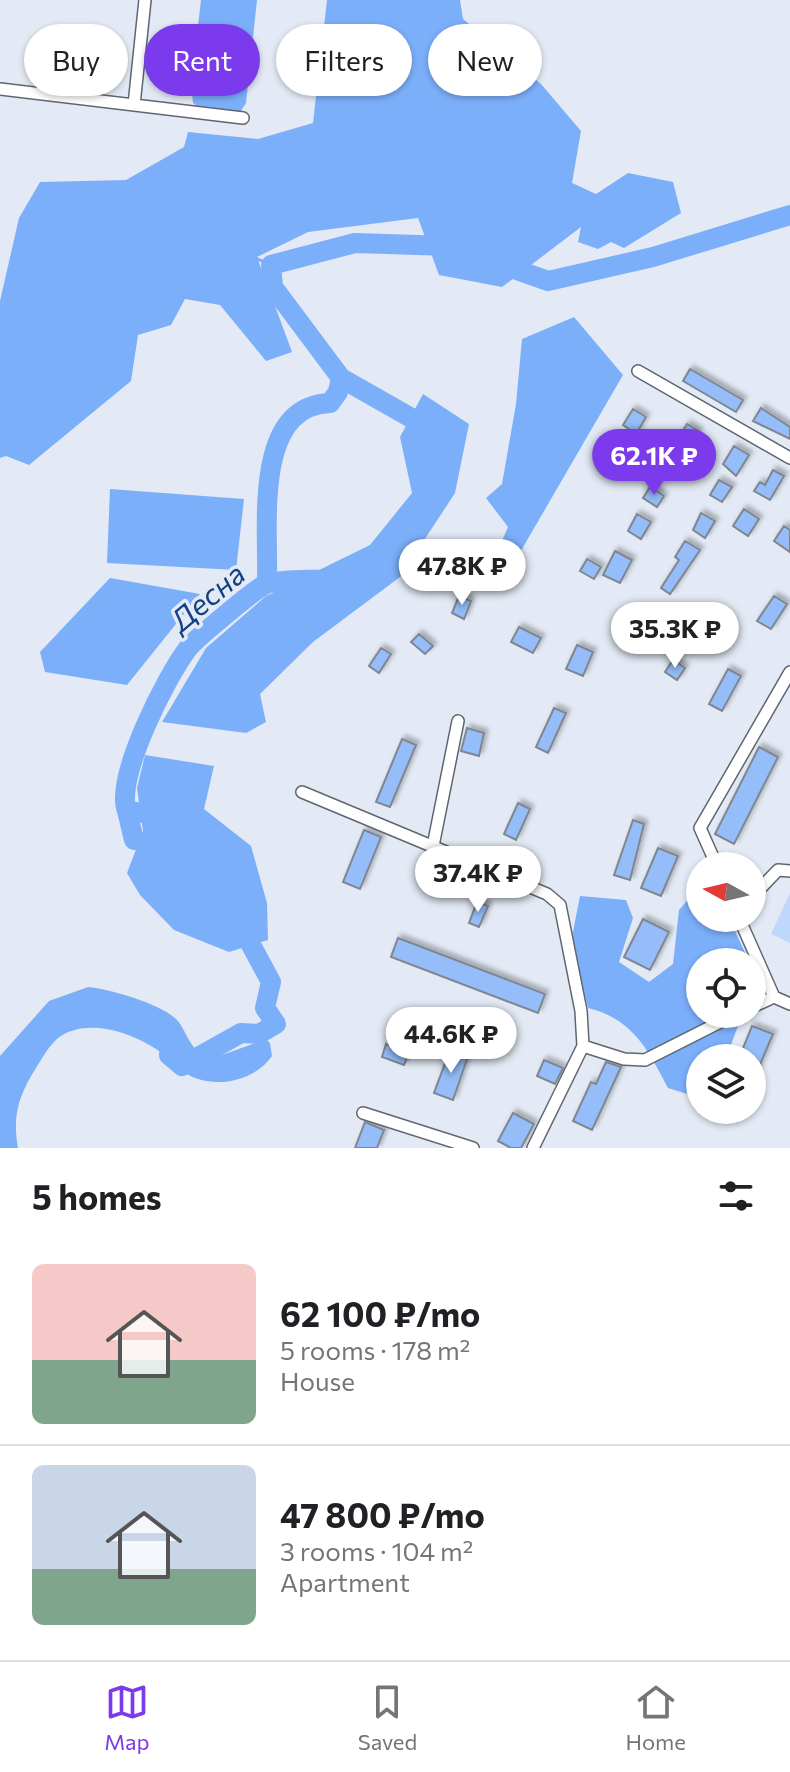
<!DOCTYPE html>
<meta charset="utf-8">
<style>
body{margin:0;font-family:Commissioner,sans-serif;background:#f2f2f2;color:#202124;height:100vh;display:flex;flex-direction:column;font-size:30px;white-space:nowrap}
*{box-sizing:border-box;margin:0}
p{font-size:26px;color:#757577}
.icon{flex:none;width:44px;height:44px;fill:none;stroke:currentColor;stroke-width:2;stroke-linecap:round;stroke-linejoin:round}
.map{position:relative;height:1148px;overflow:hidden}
.details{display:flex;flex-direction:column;background:#fff;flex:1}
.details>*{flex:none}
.hud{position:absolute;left:24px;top:24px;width:742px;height:72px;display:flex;gap:16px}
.needle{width:52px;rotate:278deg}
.controls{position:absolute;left:686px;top:852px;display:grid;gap:16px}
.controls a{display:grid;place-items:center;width:80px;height:80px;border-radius:50%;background:#fff;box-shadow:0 2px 6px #0004;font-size:40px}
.price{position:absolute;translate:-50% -68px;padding:0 18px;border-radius:28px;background:#fff;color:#222;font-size:26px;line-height:52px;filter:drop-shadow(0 2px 4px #0008)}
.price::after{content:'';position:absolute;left:50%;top:48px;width:24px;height:18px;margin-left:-12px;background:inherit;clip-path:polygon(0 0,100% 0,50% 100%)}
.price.selected{background:#7c3aed;color:#fff}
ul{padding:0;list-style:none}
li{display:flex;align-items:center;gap:24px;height:200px;padding:0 32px}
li+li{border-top:2px solid #e0e0e0}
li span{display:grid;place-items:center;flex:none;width:224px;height:160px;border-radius:12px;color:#555}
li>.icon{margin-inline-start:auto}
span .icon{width:96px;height:96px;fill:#fffc;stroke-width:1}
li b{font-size:34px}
h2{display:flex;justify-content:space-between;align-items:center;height:96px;padding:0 32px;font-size:34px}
.pill{padding:0 28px;border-radius:36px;background:#fff;box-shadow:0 2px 6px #0004;font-size:28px;line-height:72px}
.pill.selected{background:#7c3aed;color:#fff}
.tab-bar{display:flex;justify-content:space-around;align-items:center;height:112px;border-top:2px solid #e0e0e0;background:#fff;font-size:22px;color:#757577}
.tab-bar a{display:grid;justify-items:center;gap:4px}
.tab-bar .selected{color:#7c3aed}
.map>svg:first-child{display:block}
.green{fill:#bfd7fa}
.forest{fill:#7caffa}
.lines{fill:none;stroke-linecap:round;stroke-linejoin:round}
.stream{stroke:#7caffa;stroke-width:3}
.river{stroke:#7caffa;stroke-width:20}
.building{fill:#94bdf9;stroke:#7f8690;stroke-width:2;filter:url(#shadow)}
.street-casing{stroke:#5f666f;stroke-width:14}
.street{stroke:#fff;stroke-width:11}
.labels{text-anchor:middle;stroke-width:7;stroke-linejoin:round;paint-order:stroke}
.water-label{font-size:30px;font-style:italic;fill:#114182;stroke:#e3eaf5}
</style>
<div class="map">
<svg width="790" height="1148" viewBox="0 0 790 1148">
<defs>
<filter id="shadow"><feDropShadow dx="3.5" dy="-3.5" stdDeviation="2" flood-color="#0004"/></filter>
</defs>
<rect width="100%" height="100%" fill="#e3eaf5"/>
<path class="green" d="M790 893V943L771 934Z"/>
<path class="forest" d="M201 0H257L246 103 241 111 201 110 193 103 191 85Z
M327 0H460L463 19 541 84 581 131 572 183 596 194 628 173 673 182 681 213 624 248 611 242 598 249 578 242 581 227 502 287 439 275 418 218 308 232 257 257 292 352 266 361 220 305 185 299 171 325 138 335 131 381 29 465 6 456 0 458V301L19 218 40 182 126 180 184 147 188 132 258 139 313 123Z
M574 317 623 375 515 561 497 552 508 527 486 498 502 484 516 404 522 339Z
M423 394 469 424 455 493 400 577 313 642 260 694 266 722 246 733 162 722 206 648 266 596 370 545 412 493 400 437Z
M110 489 244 499 236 570 107 563Z
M110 578 200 594 127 685 45 672 40 652Z
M145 755 214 766 204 809 251 846 267 903 268 940 229 952 174 930 140 895 127 873 143 831 137 788Z
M692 895 700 897V918H729L748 959 700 962V1014H732L738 1026 726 1058H700V1098L668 1088C648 1050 633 1019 588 1008L571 942 580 896 626 900 633 918 619 962 649 982 673 964 679 910Z
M88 987C110 989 162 1004 177 1020 187 1032 189 1047 203 1055H222L266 1039 270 1043 272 1056C256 1079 222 1088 195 1078 181 1073 168 1057 156 1049 130 1032 86 1017 58 1038 49 1046 42 1058 36 1068 19 1095 12 1115 18 1148H0V1056L49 1001Z"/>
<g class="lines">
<path class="stream" d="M0 415 31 352 83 284 140 246 224 244 271 265"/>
<path class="river" d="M267 583C269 527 252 406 330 403L338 392 341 378
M127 811 134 840
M0 1085 37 1030 87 1004 137 1016 172 1036 169 1055 182 1066 241 1033 259 1034 276 1024 265 1008 271 982 243 930 203 928 184 914 189 881 199 853 194 825 170 808 144 813 127 811C114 779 167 675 189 647 198 637 254 590 266 584 279 578 340 580 358 579L407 533 443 462 436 432 341 378 273 287 271 265 355 243 449 246 548 281 653 257 790 215"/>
</g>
<path class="building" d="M690 369 743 400 736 412 683 381Z
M761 408 790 427V439L753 421Z
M633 409 646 417 636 434 623 425Z
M687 424 699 431 689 447 677 440Z
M734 446 749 455 736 476 723 464Z
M773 470 784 476 770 500 754 491 760 482 765 485Z
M719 480 732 487 722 502 710 495Z
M650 487 664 496 657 507 643 498Z
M744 509 759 519 748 536 733 526Z
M701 513 715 521 705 538 693 530Z
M637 514 651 522 641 539 628 531Z
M784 526 790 530V552L774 541Z
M685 541 700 550 670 594 661 588 679 560 675 557Z
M615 551 632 560 620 583 603 575Z
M587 559 601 567 594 579 580 571Z
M459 596 471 601 464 619 452 613Z
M774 596 787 604 771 629 757 621Z
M519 627 541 638 533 653 511 642Z
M419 634 433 646 425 654 411 642Z
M577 645 593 652 583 676 566 669Z
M381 648 391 654 379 673 369 666Z
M673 660 685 668 677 680 665 672Z
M728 669 741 676 722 711 709 704Z
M554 708 566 713 548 753 536 747Z
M467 728 484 733 479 756 461 751Z
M402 739 416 745 390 807 376 802Z
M759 747 778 757 734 844 715 834Z
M518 803 530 809 516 840 504 834Z
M633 820 644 824 630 880 614 875Z
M364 830 381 837 360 889 343 882Z
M658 848 678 856 661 896 641 888Z
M477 902 488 906 479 927 469 923Z
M643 919 669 932 650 970 624 957Z
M398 938 545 994 538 1013 391 957Z
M752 1026 773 1034 752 1083V1058H739Z
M386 1044 409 1052 404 1065 382 1057Z
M450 1050 468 1056 453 1100 434 1093Z
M544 1060 563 1068 555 1084 537 1076Z
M606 1062 621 1067 592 1130 573 1121 591 1082 596 1084Z
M708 1110H741L736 1122Z
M513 1113 534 1124 521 1148H511L498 1141Z
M365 1122 384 1130 377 1148H355Z"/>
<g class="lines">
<g class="street-casing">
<path id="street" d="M0 89 243 118
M134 105 145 0
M638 371 790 458
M302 792 547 894 560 905 581 1011 583 1046 624 1059 645 1060 736 1014
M433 846 458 721
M717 866 700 828 790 672
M752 897 778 870 790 871
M739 918 774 997 790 1004
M752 1007 774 997
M363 1113 473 1148
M533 1148 583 1046"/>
</g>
<use href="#street" class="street"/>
</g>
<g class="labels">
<g class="water-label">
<text transform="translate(208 598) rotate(-40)" y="10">Десна</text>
</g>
</g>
</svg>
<div class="controls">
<a><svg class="needle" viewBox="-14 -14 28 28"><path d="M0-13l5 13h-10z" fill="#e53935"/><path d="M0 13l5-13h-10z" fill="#757577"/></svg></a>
<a><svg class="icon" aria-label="locate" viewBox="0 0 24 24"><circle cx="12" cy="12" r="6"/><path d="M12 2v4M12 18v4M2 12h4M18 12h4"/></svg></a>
<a><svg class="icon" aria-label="layers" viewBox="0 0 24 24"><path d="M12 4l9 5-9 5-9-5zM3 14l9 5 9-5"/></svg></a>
</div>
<b class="price selected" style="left:654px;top:497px">62.1K ₽</b>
<b class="price" style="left:462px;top:607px">47.8K ₽</b>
<b class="price" style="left:675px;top:670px">35.3K ₽</b>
<b class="price" style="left:478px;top:914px">37.4K ₽</b>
<b class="price" style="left:451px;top:1075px">44.6K ₽</b>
<div class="hud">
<a class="pill">Buy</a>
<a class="pill selected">Rent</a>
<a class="pill">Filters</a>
<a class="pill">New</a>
</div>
</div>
<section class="details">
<h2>5 homes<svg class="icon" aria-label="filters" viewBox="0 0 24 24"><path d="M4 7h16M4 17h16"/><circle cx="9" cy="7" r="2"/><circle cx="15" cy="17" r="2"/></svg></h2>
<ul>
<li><span style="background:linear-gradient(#f6c9c9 60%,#7fa58c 0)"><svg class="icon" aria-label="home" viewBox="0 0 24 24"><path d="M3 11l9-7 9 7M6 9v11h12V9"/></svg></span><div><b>62 100 ₽/mo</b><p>5 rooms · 178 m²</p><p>House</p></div></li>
<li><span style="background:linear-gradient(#c9d6e8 65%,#7fa58c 0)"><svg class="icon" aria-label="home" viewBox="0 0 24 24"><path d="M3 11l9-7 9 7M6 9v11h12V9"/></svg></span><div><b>47 800 ₽/mo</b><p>3 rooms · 104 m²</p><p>Apartment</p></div></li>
</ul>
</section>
<nav class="tab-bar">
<a class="selected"><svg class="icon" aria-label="map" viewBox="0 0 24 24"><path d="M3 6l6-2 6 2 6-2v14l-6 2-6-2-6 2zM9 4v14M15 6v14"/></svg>Map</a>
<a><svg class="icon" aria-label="saved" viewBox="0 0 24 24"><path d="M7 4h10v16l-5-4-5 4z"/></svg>Saved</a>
<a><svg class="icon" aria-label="home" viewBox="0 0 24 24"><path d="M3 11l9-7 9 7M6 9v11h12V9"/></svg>Home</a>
</nav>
